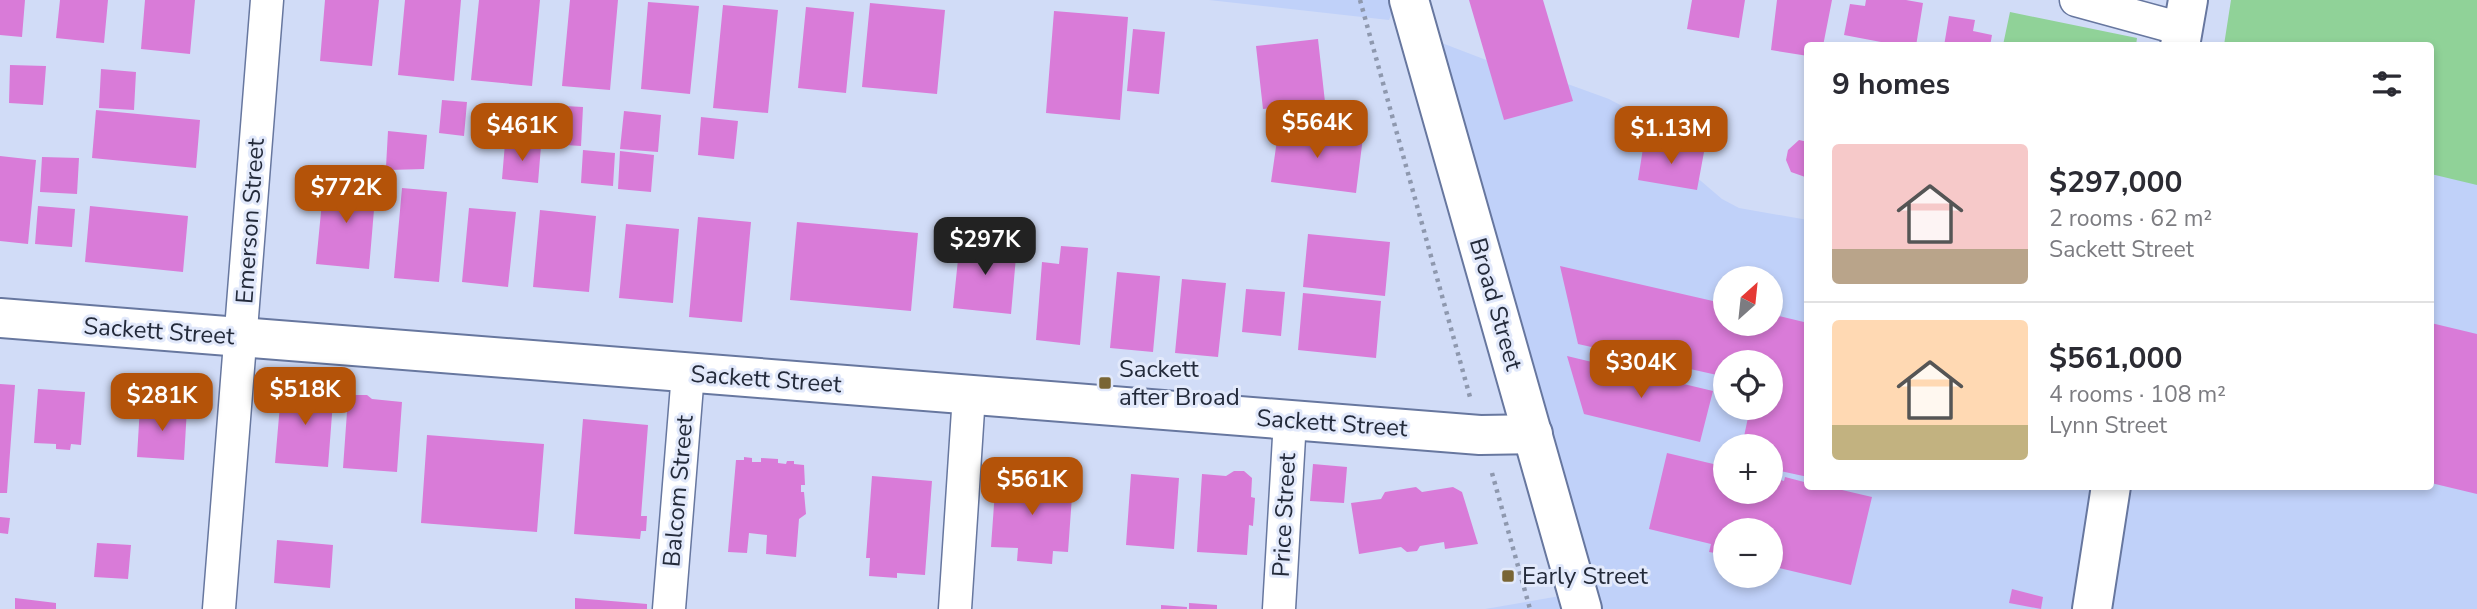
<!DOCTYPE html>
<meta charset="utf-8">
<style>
body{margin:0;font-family:"Nunito Sans",sans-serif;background:#f2f2f3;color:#2b2b33;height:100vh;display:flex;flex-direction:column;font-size:26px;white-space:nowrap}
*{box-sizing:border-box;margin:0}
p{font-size:23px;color:#7c7c81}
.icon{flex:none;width:38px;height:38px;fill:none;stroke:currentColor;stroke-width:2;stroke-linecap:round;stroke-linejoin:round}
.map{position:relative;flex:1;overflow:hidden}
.side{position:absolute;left:1804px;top:42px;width:630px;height:448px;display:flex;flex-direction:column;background:#fff;border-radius:7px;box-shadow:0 4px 10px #0003}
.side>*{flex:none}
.needle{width:46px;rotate:27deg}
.fabs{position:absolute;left:1713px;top:266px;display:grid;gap:14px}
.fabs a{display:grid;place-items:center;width:70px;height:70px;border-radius:50%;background:#fff;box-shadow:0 4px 10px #0003;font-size:35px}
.price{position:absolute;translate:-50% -60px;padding:0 16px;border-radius:14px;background:#b45309;color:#fff;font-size:23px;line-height:46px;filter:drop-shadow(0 2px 4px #0008)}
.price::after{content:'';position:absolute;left:50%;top:42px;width:21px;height:16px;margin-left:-10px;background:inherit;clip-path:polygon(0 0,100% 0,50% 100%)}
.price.on{background:#222;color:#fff}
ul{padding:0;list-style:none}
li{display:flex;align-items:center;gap:21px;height:175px;padding:0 28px}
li+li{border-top:2px solid #e1e1e2}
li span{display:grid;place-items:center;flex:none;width:196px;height:140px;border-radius:7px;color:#555}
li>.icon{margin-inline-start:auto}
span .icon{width:84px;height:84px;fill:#fffc;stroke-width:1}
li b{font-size:30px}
h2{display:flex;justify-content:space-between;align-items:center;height:84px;padding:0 28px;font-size:30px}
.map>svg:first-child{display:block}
.built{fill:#c0d1f9;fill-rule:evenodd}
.green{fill:#90d298}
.building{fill:#d97bd8}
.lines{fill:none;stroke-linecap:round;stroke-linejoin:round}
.street-casing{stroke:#67779f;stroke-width:35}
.secondary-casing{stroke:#67779f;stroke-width:42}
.primary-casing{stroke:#67779f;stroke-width:42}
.path{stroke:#8e98ae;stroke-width:4.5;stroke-dasharray:3.5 5;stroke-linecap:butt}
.street{stroke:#fff;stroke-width:32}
.secondary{stroke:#fff;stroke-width:38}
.primary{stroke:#fff;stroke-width:38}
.poi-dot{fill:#796534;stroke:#e2e9fb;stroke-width:2.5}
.labels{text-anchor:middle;stroke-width:6;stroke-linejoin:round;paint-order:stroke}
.street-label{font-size:24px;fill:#232a3a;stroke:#e2e9fb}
.poi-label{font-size:24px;fill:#232a3a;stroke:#e2e9fb;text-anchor:start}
</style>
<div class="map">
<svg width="2477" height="609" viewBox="0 0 2477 609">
<rect width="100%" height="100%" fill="#d1dcf7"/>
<path class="built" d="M1209 0H1392L1394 8 1389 20Z
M1400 27 1494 63 1551 78 1609 99 1644 118 1660 146 1722 199 1739 208 1808 220V486H2431V160L2477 172V609H1485L1560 596ZM1726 278H1771V324H1726ZM1726 362H1771V408H1726ZM1726 446H1771V492H1726ZM1726 530H1771V576H1726Z"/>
<path class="green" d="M2231 0H2477V185L2431 174V46L2224 45Z
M2010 12 2137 38 2136 45H2003Z"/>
<path class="building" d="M0 0H25L22 37 0 35Z
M60 0H108L104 43 56 38Z
M145 0H195L190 54 141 49Z
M325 0H379L372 66 320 61Z
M405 0H461L454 81 398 75Z
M479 0H540L532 86 471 80Z
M570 0H618L610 90 562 86Z
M1469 0H1543L1573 101 1504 120Z
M1692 0H1745L1739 38 1687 29Z
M1777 0H1832L1823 46H1808V56L1771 50Z
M1866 0H1906L1923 3 1916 46H1880L1881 42 1844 35 1850 4 1865 6Z
M648 2 699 6 690 94 641 89Z
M870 3 945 10 937 94 862 87Z
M723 5 778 10 768 113 713 108Z
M806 7 854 12 846 93 798 88Z
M1054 11 1128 17 1120 120 1046 113Z
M1949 16 1975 20 1973 31 1992 35 1990 46H1944Z
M1133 29 1165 32 1159 94 1127 91Z
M1318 39 1325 102 1263 109 1256 46Z
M10 65 46 66 43 105 9 103Z
M101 69 136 72 134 110 99 108Z
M442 100 467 102 464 136 439 133Z
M547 105 583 107 581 146 550 144V134L546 133Z
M96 110 200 120 196 168 92 158Z
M624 111 661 115 658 152 620 149Z
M701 117 738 121 734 159 698 155Z
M1279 126 1363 137 1356 193 1271 182Z
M388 131 427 135 424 169 389 170 390 167H386Z
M1799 140 1808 142V178L1791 172 1786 160 1788 150Z
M1644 142 1704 152 1697 190 1638 180Z
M505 143 541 146 538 183 502 179Z
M583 150 615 153 613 186 581 183Z
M620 151 654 155 651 192 618 189Z
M0 156 36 160 28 244 0 241Z
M42 157 79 158 77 194 40 192Z
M324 181 376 186 369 269 316 264Z
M402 188 447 192 439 282 394 278Z
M38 206 75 209 72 247 35 244Z
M90 206 188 216 183 272 85 262Z
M469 208 516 212 508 287 462 282Z
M540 210 596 216 589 292 533 287Z
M698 217 751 222 742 322 689 317Z
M797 222 918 233 911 311 790 300Z
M626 224 679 229 673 303 619 298Z
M1308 234 1390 242 1385 296 1303 287Z
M960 240 1017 245 1011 314 953 308Z
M1061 246 1088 248 1080 345 1036 340 1042 262 1059 264Z
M1560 266 1726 304V324H1771V314L1808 323V477L1771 469V446H1742L1750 408H1771V362H1726V377L1578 344Z
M1117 272 1160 276 1153 352 1110 348Z
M1182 279 1226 283 1218 357 1175 353Z
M1246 289 1285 292 1281 336 1242 332Z
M1303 293 1381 301 1376 358 1298 350Z
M2431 323 2477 334V494L2431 483Z
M1567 356 1713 391 1700 442 1584 414Z
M0 384 15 385 7 493H0Z
M302 386 334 388 328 467 275 463 281 393 287 391H302Z
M38 389 85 392 81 445 71 444 70 450 56 449V444L34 443Z
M356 395H367L372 399 402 402 397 472 343 468 348 398Z
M140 406 187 408 184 460 137 457Z
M583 419 648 425 641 516H647L646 531H641L640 539 574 534Z
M427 435 544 444 537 532 421 523Z
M1667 453 1726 467V492H1771V478L1784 481 1785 477 1808 483V486H1825L1872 497 1851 585 1771 566V530H1726V555L1709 552 1711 544 1649 529Z
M744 457 752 458V462H761V458L778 459V463L786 464 787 461H794V464L804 465 805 485H801V492H804L806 514 799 519 796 557 766 554 767 535 749 533 747 553 728 552 736 460H744Z
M1313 464 1347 467 1344 503 1310 501Z
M1234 471H1244L1252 478 1251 497 1255 498 1253 526 1249 525 1247 555 1197 552 1202 474 1226 476Z
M1131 474 1179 478 1174 549 1126 545Z
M872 476 932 481 925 575 897 573V578L869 576 870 558H866Z
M996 476 1073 482 1068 552 1053 551 1052 564 1017 561 1018 548 991 547Z
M1416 487 1422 492 1453 487 1462 492 1478 544 1445 549 1444 542 1420 546 1417 551 1407 552 1401 547 1359 554 1351 503 1381 499 1385 492Z
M0 517 10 518 8 534 0 533Z
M277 540 333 545 330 588 274 583Z
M97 543 131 545 128 579 94 577Z
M2012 589 2043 597 2041 609 2009 603Z
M15 598 56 603V609H15Z
M575 598 647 604V609H575Z
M1189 603 1217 605V609H1189Z
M1161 605 1187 607V609H1161Z"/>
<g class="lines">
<g class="street-casing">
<path id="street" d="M2076 0 2182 29
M219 609 267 0
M669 609 688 373
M955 609 969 395
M1279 609 1290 420"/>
</g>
<g class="secondary-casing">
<path id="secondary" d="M2180 46 2188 0
M0 318 1480 435 1533 434
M2092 609 2111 486"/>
</g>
<g class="primary-casing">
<path id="primary" d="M1409 0 1582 609"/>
</g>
<path class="path" d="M1360 0 1470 397
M1492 473 1530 609"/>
<use href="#street" class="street"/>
<use href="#secondary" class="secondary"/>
<use href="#primary" class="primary"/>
</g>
<g class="poi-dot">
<rect x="1098" y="376" width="14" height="14" rx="3.5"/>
<rect x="1501" y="569" width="14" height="14" rx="3.5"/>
</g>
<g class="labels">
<g class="street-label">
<text transform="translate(250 221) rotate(-86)" y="8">Emerson Street</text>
<text transform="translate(1496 304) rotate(74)" y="8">Broad Street</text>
<text transform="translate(159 331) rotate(4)" y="8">Sackett Street</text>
<text transform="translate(766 379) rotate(4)" y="8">Sackett Street</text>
<text transform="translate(1332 423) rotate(4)" y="8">Sackett Street</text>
<text transform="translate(678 491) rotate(-85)" y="8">Balcom Street</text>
<text transform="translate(1284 515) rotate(-87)" y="8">Price Street</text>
</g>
<g class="poi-label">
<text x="1119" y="377">Sackett<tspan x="1119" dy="28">after Broad</tspan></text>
<text x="1522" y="584">Early Street</text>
</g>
</g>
</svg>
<div class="fabs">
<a><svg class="needle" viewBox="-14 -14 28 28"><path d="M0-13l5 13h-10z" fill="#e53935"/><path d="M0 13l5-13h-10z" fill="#7c7c81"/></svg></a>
<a><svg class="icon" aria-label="locate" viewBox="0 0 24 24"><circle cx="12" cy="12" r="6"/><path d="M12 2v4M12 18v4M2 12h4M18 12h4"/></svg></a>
<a>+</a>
<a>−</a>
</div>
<b class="price" style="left:1317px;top:160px">$564K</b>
<b class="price" style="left:522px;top:163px">$461K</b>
<b class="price" style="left:1671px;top:166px">$1.13M</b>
<b class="price" style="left:346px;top:225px">$772K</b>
<b class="price on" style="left:985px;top:277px">$297K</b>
<b class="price" style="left:1641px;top:400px">$304K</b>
<b class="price" style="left:305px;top:427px">$518K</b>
<b class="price" style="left:162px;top:433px">$281K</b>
<b class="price" style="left:1032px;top:517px">$561K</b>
<section class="side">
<h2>9 homes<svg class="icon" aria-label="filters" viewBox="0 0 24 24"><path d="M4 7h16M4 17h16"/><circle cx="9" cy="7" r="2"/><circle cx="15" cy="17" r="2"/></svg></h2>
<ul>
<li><span style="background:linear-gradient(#f6c9c9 75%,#b9a48a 0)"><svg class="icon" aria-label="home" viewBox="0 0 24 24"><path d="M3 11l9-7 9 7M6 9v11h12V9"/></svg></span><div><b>$297,000</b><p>2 rooms · 62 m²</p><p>Sackett Street</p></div></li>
<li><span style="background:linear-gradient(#ffd9b3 75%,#c2b280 0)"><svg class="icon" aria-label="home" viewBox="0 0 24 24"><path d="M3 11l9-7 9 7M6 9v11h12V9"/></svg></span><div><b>$561,000</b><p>4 rooms · 108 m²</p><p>Lynn Street</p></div></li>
</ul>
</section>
</div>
